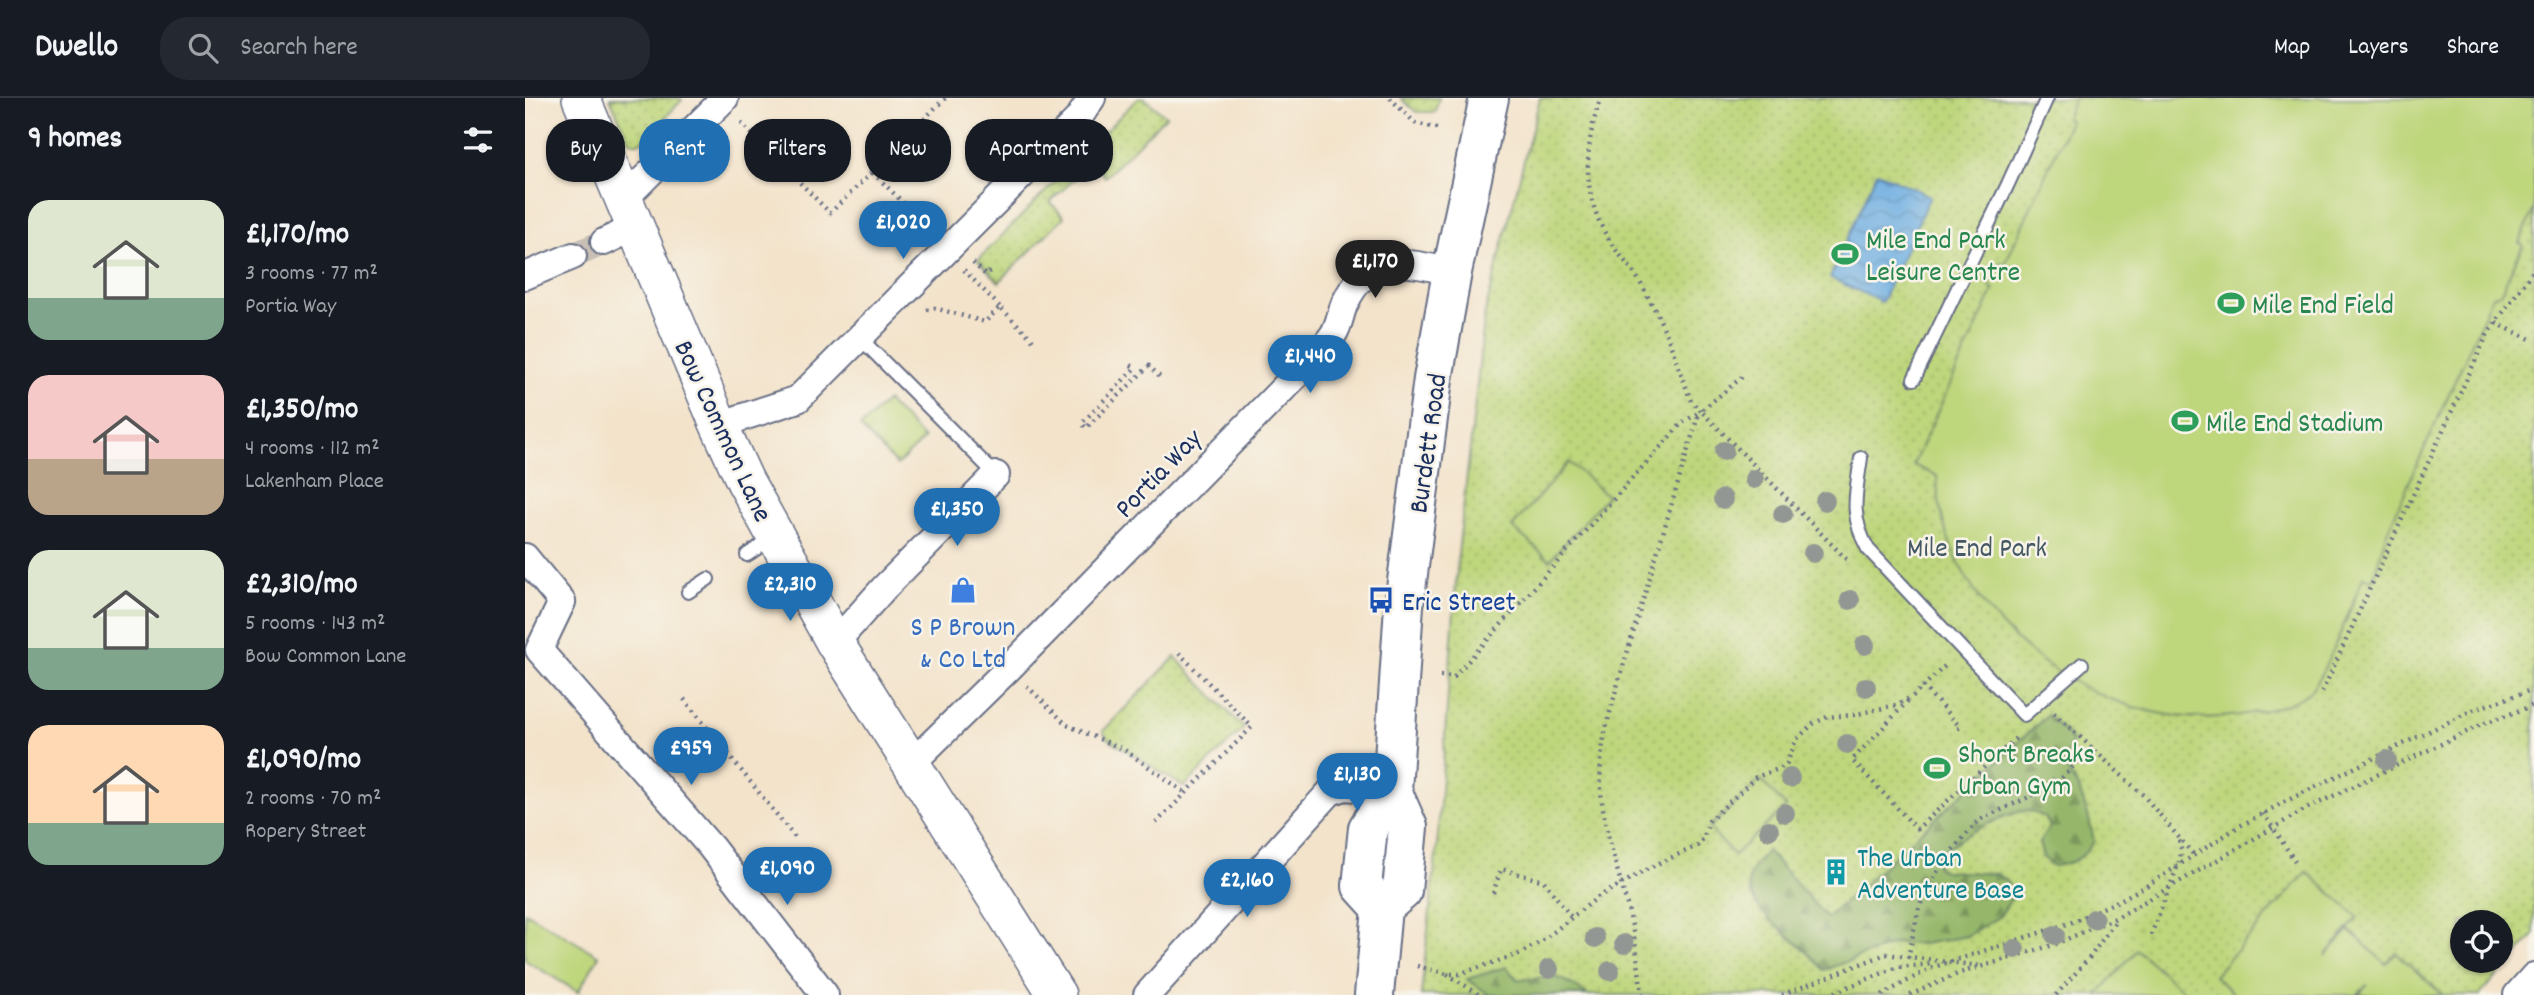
<!DOCTYPE html>
<meta charset="utf-8">
<style>
body{margin:0;font-family:Dekko,sans-serif;background:#242831;color:#f1f3f6;height:100vh;display:flex;flex-direction:column;font-size:26px;white-space:nowrap}
*{box-sizing:border-box;margin:0}
p{font-size:23px;color:#9ea1a6}
.icon{flex:none;width:38px;height:38px;fill:none;stroke:currentColor;stroke-width:2;stroke-linecap:round;stroke-linejoin:round}
.map{position:relative;flex:1;overflow:hidden}
.panel{display:flex;flex-direction:column;background:#171b24;width:525px}
.panel>*{flex:none}
.top-card{position:absolute;left:21px;top:21px;width:665px;height:63px;display:flex;gap:14px}
.controls{position:absolute;left:1925px;top:812px;display:grid;gap:14px}
.controls a{display:grid;place-items:center;width:63px;height:63px;border-radius:50%;background:#171b24;box-shadow:0 2px 5px #0004;font-size:35px}
.price{position:absolute;translate:-50% -60px;padding:0 16px;border-radius:24px;background:#1f6fb2;color:#fff;font-size:23px;line-height:46px;filter:drop-shadow(0 2px 4px #0008)}
.price::after{content:'';position:absolute;left:50%;top:42px;width:21px;height:16px;margin-left:-10px;background:inherit;clip-path:polygon(0 0,100% 0,50% 100%)}
.price.on{background:#222;color:#fff}
ul{padding:0;list-style:none}
li{display:flex;align-items:center;gap:21px;height:175px;padding:0 28px}
li span{display:grid;place-items:center;flex:none;width:196px;height:140px;border-radius:21px;color:#555}
li>.icon{margin-inline-start:auto}
span .icon{width:84px;height:84px;fill:#fffc;stroke-width:1}
li b{font-size:30px}
h2{display:flex;justify-content:space-between;align-items:center;height:84px;padding:0 28px;font-size:30px}
.chip{padding:0 24px;border-radius:28px;background:#171b24;box-shadow:0 2px 5px #0004;font-size:24px;line-height:63px}
.chip.on{background:#1f6fb2;color:#fff}
header{display:flex;align-items:center;gap:42px;box-sizing:border-box;height:98px;padding:0 35px;background:#171b24;border-bottom:2px solid #363941}
header strong{font-size:33px}
nav{display:flex;gap:38px;margin-inline-start:auto;font-size:24px}
.search{width:490px;height:63px;background:#242831;display:flex;align-items:center;gap:18px;box-sizing:border-box;padding:0 24px;border-radius:28px;color:#9ea1a6;font-size:26px}
main{display:flex;flex:1;min-height:0}
.map>svg:first-child{display:block}
.grass{fill:url(#grass-dots);stroke:#6c826c;stroke-width:2;fill-rule:evenodd}
.forest{fill:url(#forest-firs);stroke:#587364;stroke-width:2}
.garden{fill:#bed67b;stroke:#6c826c;stroke-width:2}
.water{fill:url(#water-waves);stroke:#456fa0;stroke-width:2}
.lines{fill:none;stroke-linecap:round;stroke-linejoin:round}
.street-tunnel{stroke:#c8bfb5;stroke-width:26;stroke-dasharray:26 13;stroke-linecap:butt}
.lane-casing{stroke:#676e84;stroke-width:16}
.street-casing{stroke:#676e84;stroke-width:30}
.secondary-casing{stroke:#676e84;stroke-width:40}
.primary-casing{stroke:#676e84;stroke-width:42}
.path{stroke:#676e84;stroke-width:4.5;stroke-dasharray:2 5;stroke-linecap:butt}
.lane{stroke:#fff;stroke-width:12}
.street{stroke:#fff;stroke-width:26}
.secondary{stroke:#fff;stroke-width:37}
.primary{stroke:#fff;stroke-width:38}
.tree{fill:#939793}
.labels{text-anchor:middle;stroke-width:5;stroke-linejoin:round;paint-order:stroke}
.leisure-label{font-size:28px;fill:#27864d;stroke:#f7f3e8;text-anchor:start}
.street-label{font-size:28px;fill:#1b2f5e;stroke:#f7f3e8}
.park-label{font-size:28px;fill:#445965;stroke:#f7f3e8}
.transit-label{font-size:28px;fill:#164399;stroke:#f7f3e8;text-anchor:start}
.shop-label{font-size:28px;fill:#366cbe;stroke:#f7f3e8}
.culture-label{font-size:28px;fill:#0d838f;stroke:#f7f3e8;text-anchor:start}
</style>
<header>
<strong>Dwello</strong>
<div class="search"><svg class="icon" aria-label="search" viewBox="0 0 24 24"><circle cx="10" cy="10" r="6"/><path d="M15 15l6 6"/></svg>Search here</div>
<nav><a>Map</a><a>Layers</a><a>Share</a></nav>
</header>
<main>
<section class="panel">
<h2>9 homes<svg class="icon" aria-label="filters" viewBox="0 0 24 24"><path d="M4 7h16M4 17h16"/><circle cx="9" cy="7" r="2"/><circle cx="15" cy="17" r="2"/></svg></h2>
<ul>
<li><span style="background:linear-gradient(#dfe7d0 70%,#7fa58c 0)"><svg class="icon" aria-label="home" viewBox="0 0 24 24"><path d="M3 11l9-7 9 7M6 9v11h12V9"/></svg></span><div><b>£1,170/mo</b><p>3 rooms · 77 m²</p><p>Portia Way</p></div></li>
<li><span style="background:linear-gradient(#f6c9c9 60%,#b9a48a 0)"><svg class="icon" aria-label="home" viewBox="0 0 24 24"><path d="M3 11l9-7 9 7M6 9v11h12V9"/></svg></span><div><b>£1,350/mo</b><p>4 rooms · 112 m²</p><p>Lakenham Place</p></div></li>
<li><span style="background:linear-gradient(#dfe7d0 70%,#7fa58c 0)"><svg class="icon" aria-label="home" viewBox="0 0 24 24"><path d="M3 11l9-7 9 7M6 9v11h12V9"/></svg></span><div><b>£2,310/mo</b><p>5 rooms · 143 m²</p><p>Bow Common Lane</p></div></li>
<li><span style="background:linear-gradient(#ffd9b3 70%,#7fa58c 0)"><svg class="icon" aria-label="home" viewBox="0 0 24 24"><path d="M3 11l9-7 9 7M6 9v11h12V9"/></svg></span><div><b>£1,090/mo</b><p>2 rooms · 70 m²</p><p>Ropery Street</p></div></li>
</ul>
</section>
<div class="map">
<svg width="2009" height="897" viewBox="0 0 2009 897">
<defs>
<pattern id="grass-dots" width="8" height="8" patternUnits="userSpaceOnUse" patternTransform="scale(1.75)"><rect width="8" height="8" fill="#bed67b"/><path d="M2 2h.1M6 6h.1" fill="none" stroke="#a3b86d" stroke-width="1.8" stroke-linecap="round"/></pattern>
<pattern id="forest-firs" width="22" height="20" patternUnits="userSpaceOnUse" patternTransform="scale(1.75)"><rect width="22" height="20" fill="#96b76b"/><path d="M5 1l3.5 6h-7zM16 11l3.5 6h-7z" fill="#7a955b"/></pattern>
<pattern id="water-waves" width="16" height="10" patternUnits="userSpaceOnUse" patternTransform="scale(1.75)"><rect width="16" height="10" fill="#6fafe2"/><path d="M0 5q4-4 8 0t8 0" fill="none" stroke="#5a8fba"/></pattern>
</defs>
<rect width="100%" height="100%" fill="#f7f3e8"/>
<filter id="ink" filterUnits="userSpaceOnUse"><feTurbulence type="fractalNoise" baseFrequency=".0143" numOctaves="2"/><feDisplacementMap in="SourceGraphic" scale="14" xChannelSelector="R" yChannelSelector="G"/><feConvolveMatrix kernelMatrix="1 2 1 2 8 2 1 2 1" color-interpolation-filters="sRGB"/></filter>
<filter id="wash" filterUnits="userSpaceOnUse"><feTurbulence type="fractalNoise" baseFrequency=".00686" numOctaves="4" result="noise"/><feDisplacementMap in="SourceGraphic" scale="28" xChannelSelector="R" yChannelSelector="G"/><feGaussianBlur stdDeviation="1.57" result="paint"/><feColorMatrix in="noise" values="0 0 0 0 0 0 0 0 0 0 0 0 0 0 0 0 0 1.4 0 .05"/><feComposite in="paint" operator="in"/></filter>
<g filter="url(#wash)">
<rect width="100%" height="100%" fill="#f3e3cb"/>
<path class="grass" d="M85 0H155L157 2 121 40C114 46 110 46 103 41Z
M613 0H619L641 18 580 79 567 64 525 104 539 119 474 184 453 162Z
M876 0H914L910 14H891Z
M1015 0H2009V837L1955 897H896L912 748 933 457 960 215ZM1937 824H1976V863H1937Z
M650 559 719 630 659 689 582 640 578 633Z"/>
<path class="forest" d="M1523 617 1547 642 1542 657 1541 670 1554 691 1563 717 1569 743C1557 761 1550 765 1528 768L1518 759 1514 745 1525 728 1520 719C1513 716 1507 713 1499 713 1481 715 1426 742 1416 757 1414 760 1413 764 1412 768L1419 773 1472 776 1483 784 1486 801 1475 818 1442 838 1398 846 1372 845 1299 872C1293 865 1286 858 1280 852 1263 836 1219 808 1224 781 1226 770 1235 761 1242 753L1302 820Z
M981 869 992 881C1003 883 1009 880 1021 879 1038 877 1049 889 1063 897H965L942 881Z"/>
<path class="garden" d="M1550 0H2009V111L1994 145 1998 147 1976 194 1968 198 1861 436 1848 482 1838 479C1829 502 1799 581 1784 594 1766 609 1737 613 1714 617 1577 639 1415 522 1412 378L1388 367 1469 191 1464 188 1475 164 1480 166 1545 23 1541 20Z
M362 303 399 341 372 367 335 329Z
M1044 364 1082 398 1025 462 987 429Z
M1236 682 1261 709 1209 757 1184 730Z
M1782 774 1833 819 1800 858 1824 832 1861 866 1871 855 1918 897H1834L1842 887 1832 897H1710L1689 878Z
M0 814 74 858 53 894 0 862Z
M1612 852 1663 897H1572Z"/>
<path class="water" d="M1352 74 1405 98 1357 204 1305 180Z"/>
</g>
<g filter="url(#ink)">
<g class="lines">
<path class="street-tunnel" d="M48 158 79 144"/>
<g class="lane-casing">
<path id="lane" d="M334 239 471 377
M1389 281 1483 86 1522 0
M1336 360C1331 396 1324 417 1343 451L1499 617 1557 566
M222 457 249 439
M163 494 183 481"/>
</g>
<g class="street-casing">
<path id="street" d="M99 101 200 0
M79 144 110 129
M0 178 48 158
M194 327 273 301 553 21 567 0
M0 459 37 504 14 552 186 749 300 897
M310 545 359 490 471 377
M386 666 484 570 799 249C803 243 809 237 811 231 815 223 816 213 820 205 844 153 882 164 927 174
M622 897 805 694 820 689 867 693
M1992 897 2009 878"/>
</g>
<g class="secondary-casing">
<path id="secondary" d="M56 0 194 327 220 383 310 545 532 897"/>
</g>
<g class="primary-casing">
<path id="primary" d="M857 810 837 788 843 730 867 693
M849 897 857 810 877 793 883 729 867 693 879 507 908 281 927 174 964 0"/>
</g>
<path class="path" d="M865 0 890 25 916 31
M216 25 305 115 347 74
M404 130 347 74 420 0
M448 165 461 177 465 173
M439 172 475 209
M402 212 410 210 460 224 475 209 509 243
M1971 225 2009 243
M606 267 610 270 557 325 561 330 624 268 636 280
M1217 279 1176 313 1324 464
M915 578 929 579 1157 325 1176 313 1166 303C1154 271 1144 238 1128 208 1122 197 1116 185 1109 175 1101 163 1090 153 1083 140 1056 96 1059 47 1076 0
M502 588 542 627 598 651 661 695
M1398 588 1435 629 1430 633
M1797 594 1963 235 2009 172
M159 601 272 742
M1383 603 1327 662 1392 731 1491 640
M1529 615 1618 697 1668 756
M1738 715 1770 763
M631 725 727 629 654 555
M968 795 976 771 1019 783 1046 819
M1626 837 1655 762 1656 749 1653 739
M1383 860 1394 809 1418 763 1454 722 1530 687 1566 650
M892 868 922 876H934L994 856 1017 843 1073 799 1132 766 1172 748 1178 741 1184 723 1231 679 1256 670 1262 665 1271 642 1288 626 1302 619 1328 617 1371 607 1387 599 1422 566
M922 876 955 897
M1117 897C1114 872 1111 847 1106 823 1094 770 1072 721 1076 665 1077 640 1085 615 1091 592L1173 318
M1257 897 1361 856 1455 868
M1303 897 1373 869 1408 866
M1357 897 1406 870 1545 825 1595 802 1623 787 1713 729 1759 704 1948 612 2009 591
M1385 897 1435 875 1528 847 1593 819 1781 711 1960 625 2009 607
M1531 897 1565 859 1592 821"/>
<use href="#lane" class="lane"/>
<use href="#street" class="street"/>
<use href="#secondary" class="secondary"/>
<use href="#primary" class="primary"/>
</g>
<g class="tree">
<circle cx="1199" cy="353" r="10"/>
<circle cx="1229" cy="381" r="10"/>
<circle cx="1198" cy="401" r="10"/>
<circle cx="1300" cy="403" r="10"/>
<circle cx="1258" cy="416" r="10"/>
<circle cx="1288" cy="455" r="10"/>
<circle cx="1325" cy="502" r="10"/>
<circle cx="1340" cy="547" r="10"/>
<circle cx="1341" cy="589" r="10"/>
<circle cx="1322" cy="646" r="10"/>
<circle cx="1862" cy="662" r="10"/>
<circle cx="1265" cy="680" r="10"/>
<circle cx="1260" cy="715" r="10"/>
<circle cx="1244" cy="732" r="10"/>
<circle cx="1569" cy="821" r="10"/>
<circle cx="1530" cy="837" r="10"/>
<circle cx="1070" cy="840" r="10"/>
<circle cx="1099" cy="846" r="10"/>
<circle cx="1490" cy="851" r="10"/>
<circle cx="1024" cy="871" r="10"/>
<circle cx="1085" cy="873" r="10"/>
</g>
</g>
<defs>
<g id="stadium-bare" transform="scale(2.1)"><path d="M0-5a6.5 5 0 1 0 0 10a6.5 5 0 1 0 0-10ZM-3.5-1.8h7v3.6h-7Z" fill="#2e9e5b" stroke="#f7f3e8" stroke-width="2.5" paint-order="stroke"/></g>
<g id="shop-bare" transform="scale(2.1)"><path d="M-5-2.5h2.3a2.7 3.5 0 0 1 5.4 0H5L5.5 6h-11ZM-1.5-2.5h3a1.5 2.3 0 0 0-3 0Z" fill="#3f7fe0" stroke="#f7f3e8" stroke-width="2.5" paint-order="stroke"/></g>
<g id="bus-bare" transform="scale(2.1)"><path d="M-5-6H5V4H4V6H2V4H-2V6H-4V4H-5ZM-3.5-4V0h7V-4ZM-3.5 1.2v1.5H-2V1.2ZM2 1.2v1.5H3.5V1.2Z" fill="#1a4fb4" stroke="#f7f3e8" stroke-width="2.5" paint-order="stroke"/></g>
<g id="building-bare" transform="scale(2.1)"><path d="M-4-6H4V6H1V3H-1V6H-4ZM-2.5-4.3h1.7v1.8h-1.7ZM.8-4.3h1.7v1.8H.8ZM-2.5-1h1.7V.8h-1.7ZM.8-1h1.7V.8H.8Z" fill="#0f9aa8" stroke="#f7f3e8" stroke-width="2.5" paint-order="stroke"/></g>
</defs>
<g fill-rule="evenodd">
<use href="#stadium-bare" x="1320" y="156"/>
<use href="#stadium-bare" x="1706" y="205"/>
<use href="#stadium-bare" x="1660" y="323"/>
<use href="#shop-bare" x="438" y="492"/>
<use href="#bus-bare" x="856" y="502"/>
<use href="#stadium-bare" x="1412" y="670"/>
<use href="#building-bare" x="1311" y="774"/>
</g>
<g class="labels">
<g class="leisure-label">
<text x="1341" y="150">Mile End Park<tspan x="1341" dy="32">Leisure Centre</tspan></text>
<text x="1727" y="215">Mile End Field</text>
<text x="1681" y="333">Mile End Stadium</text>
<text x="1433" y="664">Short Breaks<tspan x="1433" dy="32">Urban Gym</tspan></text>
</g>
<g class="street-label">
<text transform="translate(200 332) rotate(65)" y="10">Bow Common Lane</text>
<text transform="translate(901 345) rotate(-82)" y="10">Burdett Road</text>
<text transform="translate(632 374) rotate(-46)" y="10">Portia Way</text>
</g>
<g class="park-label">
<text x="1452" y="458">Mile End Park</text>
</g>
<g class="transit-label">
<text x="877" y="512">Eric Street</text>
</g>
<g class="shop-label">
<text x="438" y="537">S P Brown<tspan x="438" dy="32">&amp; Co Ltd</tspan></text>
</g>
<g class="culture-label">
<text x="1332" y="768">The Urban<tspan x="1332" dy="32">Adventure Base</tspan></text>
</g>
</g>
</svg>
<div class="controls">
<a><svg class="icon" aria-label="locate" viewBox="0 0 24 24"><circle cx="12" cy="12" r="6"/><path d="M12 2v4M12 18v4M2 12h4M18 12h4"/></svg></a>
</div>
<b class="price" style="left:378px;top:163px">£1,020</b>
<b class="price on" style="left:850px;top:202px">£1,170</b>
<b class="price" style="left:785px;top:297px">£1,440</b>
<b class="price" style="left:432px;top:450px">£1,350</b>
<b class="price" style="left:265px;top:525px">£2,310</b>
<b class="price" style="left:166px;top:689px">£959</b>
<b class="price" style="left:832px;top:715px">£1,130</b>
<b class="price" style="left:262px;top:809px">£1,090</b>
<b class="price" style="left:722px;top:821px">£2,160</b>
<div class="top-card">
<a class="chip">Buy</a>
<a class="chip on">Rent</a>
<a class="chip">Filters</a>
<a class="chip">New</a>
<a class="chip">Apartment</a>
</div>
</div>
</main>
